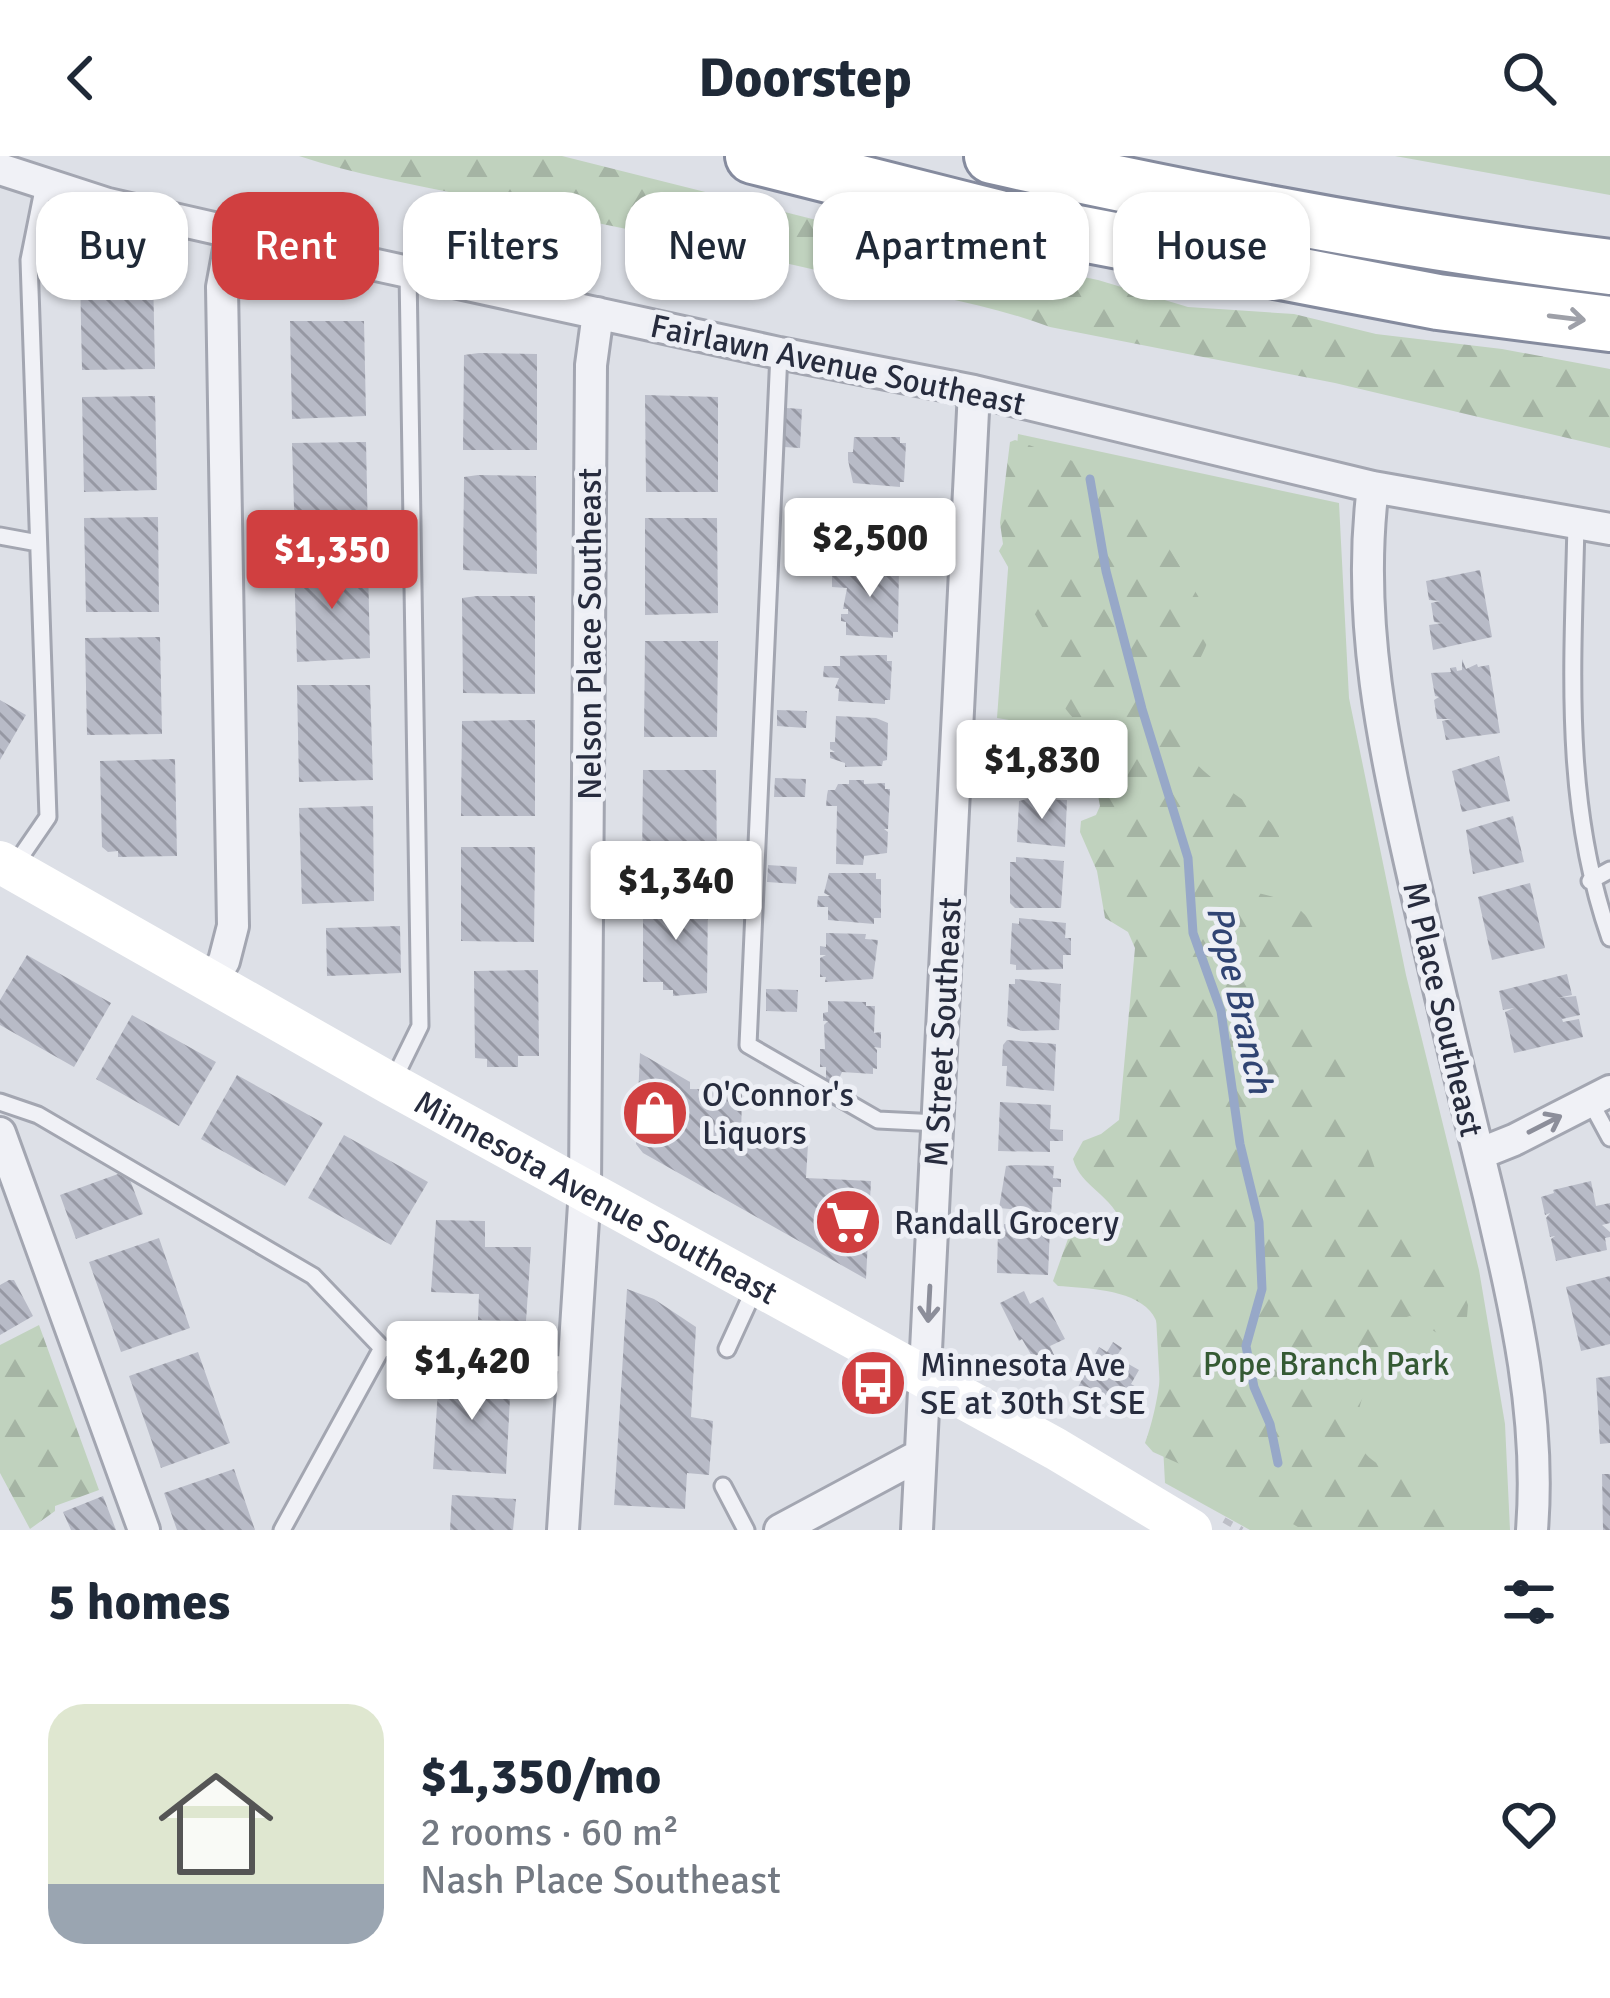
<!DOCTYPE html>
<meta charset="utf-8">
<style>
body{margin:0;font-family:Signika,sans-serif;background:#f2f2f3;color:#1f2937;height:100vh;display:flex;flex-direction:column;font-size:45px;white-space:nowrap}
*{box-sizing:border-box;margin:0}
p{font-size:39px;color:#747a83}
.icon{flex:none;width:66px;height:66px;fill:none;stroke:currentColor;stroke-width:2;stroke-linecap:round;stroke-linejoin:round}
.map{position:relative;height:1374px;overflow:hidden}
.panel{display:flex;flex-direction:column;background:#fff;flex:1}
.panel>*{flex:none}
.banner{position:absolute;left:36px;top:36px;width:1539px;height:108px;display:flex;gap:24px}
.price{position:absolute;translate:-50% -102px;padding:0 27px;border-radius:12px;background:#fff;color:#222;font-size:39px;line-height:78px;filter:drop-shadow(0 3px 6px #0008)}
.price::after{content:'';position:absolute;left:50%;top:72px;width:36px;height:27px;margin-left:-18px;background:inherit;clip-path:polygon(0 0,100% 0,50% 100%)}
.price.active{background:#d03f40;color:#fff}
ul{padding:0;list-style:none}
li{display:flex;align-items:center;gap:36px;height:300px;padding:0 48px}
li+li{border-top:3px solid #e0e1e3}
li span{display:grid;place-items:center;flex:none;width:336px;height:240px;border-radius:36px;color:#555}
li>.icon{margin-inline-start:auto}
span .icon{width:144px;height:144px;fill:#fffc;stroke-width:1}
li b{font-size:51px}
h2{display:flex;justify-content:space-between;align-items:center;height:144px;padding:0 48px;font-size:51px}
.chip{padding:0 42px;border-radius:36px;background:#fff;box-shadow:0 3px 9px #0004;font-size:42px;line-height:108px}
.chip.active{background:#d03f40;color:#fff}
header{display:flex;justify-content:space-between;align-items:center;height:156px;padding:0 48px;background:#fff;font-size:54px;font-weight:800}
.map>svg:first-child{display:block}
.green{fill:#c0d2be}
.forest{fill:url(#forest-firs)}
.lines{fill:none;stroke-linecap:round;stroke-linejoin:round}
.stream{stroke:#97a8c8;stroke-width:9}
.building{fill:url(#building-back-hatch)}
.lane-casing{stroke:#a3a6b1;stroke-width:21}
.street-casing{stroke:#a3a6b1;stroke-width:36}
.highway-casing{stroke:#858b9e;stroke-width:60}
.path{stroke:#bcbec6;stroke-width:6;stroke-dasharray:9 9;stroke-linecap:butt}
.lane{stroke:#f0f1f6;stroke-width:15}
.street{stroke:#f0f1f6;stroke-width:30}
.secondary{stroke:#fff;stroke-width:42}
.highway{stroke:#fff;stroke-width:54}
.oneway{stroke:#9ea0a8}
.oneway2{stroke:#8c8e9a}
.labels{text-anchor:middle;stroke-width:10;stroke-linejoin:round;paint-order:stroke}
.street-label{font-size:33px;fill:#272c3e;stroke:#edeff5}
.poi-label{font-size:33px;fill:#272c3e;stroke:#edeff5;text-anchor:start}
.park-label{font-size:33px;fill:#355a34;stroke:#edeff5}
.water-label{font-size:36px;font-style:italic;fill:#304473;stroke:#edeff5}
</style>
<header><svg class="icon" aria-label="back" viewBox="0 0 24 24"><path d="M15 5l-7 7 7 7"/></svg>Doorstep<svg class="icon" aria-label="search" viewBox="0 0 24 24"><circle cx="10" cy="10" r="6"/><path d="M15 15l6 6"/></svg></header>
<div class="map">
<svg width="1610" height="1374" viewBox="0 0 1610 1374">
<defs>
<pattern id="forest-firs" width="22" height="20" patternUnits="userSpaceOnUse" patternTransform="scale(3)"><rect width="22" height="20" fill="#c0d2be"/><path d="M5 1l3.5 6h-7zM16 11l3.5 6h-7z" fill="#a5b4a4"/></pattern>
<pattern id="building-back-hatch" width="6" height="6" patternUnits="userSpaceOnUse" patternTransform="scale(3)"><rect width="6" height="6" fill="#b8bbc7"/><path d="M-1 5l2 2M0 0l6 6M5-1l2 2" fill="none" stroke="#9698a3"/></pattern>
</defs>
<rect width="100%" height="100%" fill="#dde0e7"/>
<path class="green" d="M1395 0H1610V39Z
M1018 278 1339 347 1349 542 1406 819 1479 1114 1505 1268 1510 1374H1250L1165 1327 1125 584 997 562Z"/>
<path class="forest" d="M299 0H562L832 68 1098 124 1188 151 1294 158 1376 178 1502 193 1610 213V292L1335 227 1050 171C986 147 920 138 854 123 727 92 597 68 468 40 411 28 354 18 299 0Z
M1015 284 1100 315 1125 330 1148 358 1212 463C1212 494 1185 520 1179 551 1165 616 1250 635 1279 676V686L1253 706 1249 723 1258 737C1290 744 1309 753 1321 786L1316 802 1291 815 1260 813 1258 823 1271 841 1298 851 1301 866 1340 897 1363 979 1392 1060 1442 1115 1461 1130 1468 1149 1466 1173 1456 1181 1437 1177 1410 1160 1400 1163C1385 1194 1339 1264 1364 1296 1377 1312 1398 1315 1413 1327 1430 1340 1445 1359 1461 1374H1303L1227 1329 1153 1296 1145 1287C1156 1259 1173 1180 1150 1155 1131 1133 1084 1132 1058 1130L1053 1125 1069 1080H1107L1123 1071C1113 1038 1081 1032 1073 1003L1083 985 1101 978 1119 964 1135 792 1128 776 1105 762 1097 715 1080 676 1081 665 1096 659 1100 650 1097 634 1080 629 1078 624 1079 568C1064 553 1046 529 1045 506 1045 494 1050 489 1045 476L999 395 1003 388 1000 367 1010 286Z
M39 1169 99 1334 55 1350V1355L30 1373 0 1317V1189Z"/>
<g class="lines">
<path class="stream" d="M1090 323 1106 415 1142 553 1188 702 1193 777 1221 855 1240 988 1259 1066 1262 1133 1246 1190 1254 1231 1270 1268 1278 1307"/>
</g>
<path class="building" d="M153 118 155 213 82 214 80 119Z
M290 165H364L366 260 292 263Z
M479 197 537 198V294H463L464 199Z
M645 239 718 241V336H646Z
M155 240 157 334 84 336 82 241Z
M786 252 802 253 800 292 784 291Z
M854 281H900V287H906L904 326H900V331L853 327 848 304V296H853Z
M366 286 368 380 295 384 292 287Z
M478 319 536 320 537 418 463 414 464 321Z
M848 342H894V347H899L898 386H893L892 392 847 391V383L835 382V365H847Z
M158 361 159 456H86L84 362Z
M645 362H717L718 457 645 459Z
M368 407 370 502 297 506 294 408Z
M848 409 899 410 898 476H893V482L846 479V466L841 465V458H848V453H843L847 432 832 431V419H848Z
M1480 414 1492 481 1433 494 1429 469 1443 467 1434 466 1431 447 1440 445 1429 444 1426 425Z
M477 440H535V538L463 537 462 442Z
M160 481 162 578 87 579 85 482Z
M645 485H718L717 581H644Z
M877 499H887V505H892L890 544H885V548L838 545 839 533 835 532 839 522 823 521 824 510H840V500Z
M1462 503 1466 513 1477 508 1478 511 1489 509 1500 577 1446 584 1442 565 1452 563H1437L1434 544 1439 541 1435 540 1431 517 1451 516 1450 512 1456 511 1457 515 1462 514Z
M297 529H370L373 624 299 626Z
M0 544 26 559 0 604Z
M777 554 807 555 806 572 777 570Z
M836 560 876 562 888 567 887 604 883 605 882 610 845 611V607L830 602V596H835L830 593V586H835Z
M535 564V660H461L462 565Z
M1033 573 1053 574 1058 583H1069L1068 630 1020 625 1021 604 1026 605V596L1041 595 1026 594Z
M1499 600 1510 645 1462 656 1452 615Z
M175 603 177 700 118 701V695L108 696 102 691 100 605Z
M643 614H716L717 709 642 710Z
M775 622 806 623 805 641H774Z
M849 624H864V628L885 627V633H890L888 673H884L888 676 887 697 864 700 863 709 836 708 837 650H826L827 639 828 634H835L838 628H849Z
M1027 643 1067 644 1065 691 1017 686 1019 645Z
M373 650 374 745 302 748 299 652Z
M1513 660 1524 706 1473 718 1466 674Z
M461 691H535L534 786 461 785Z
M1016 701 1064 705 1061 752H1015L1010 747V706H1016Z
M768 709 797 711 796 728 767 726Z
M829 717H876V723H881V762H874V768L828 764V751H817L818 740H830L824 737Z
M1530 727 1545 792 1492 804 1478 741Z
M643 740H708L707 837 673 840V834H663V826H643Z
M1019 762 1066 767 1065 782H1071V799H1063V813L1016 814V809L1010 808 1012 767 1019 768Z
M400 770 401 817 327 820 326 772Z
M826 777 866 778 865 783 878 784 873 823 825 826 826 821H820V802L826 799H820V790L826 791Z
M27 799 111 847 74 911 0 869V844Z
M538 814 539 900H518V911H487V903L475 902 474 815Z
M1567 818 1572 839 1557 842 1576 840 1580 859 1562 863 1563 866 1579 863 1583 881 1514 897 1505 856 1514 852 1503 854 1499 835Z
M1015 823 1061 828 1059 874 1022 875 1007 870 1009 828H1015Z
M766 833 798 834 797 856 766 855Z
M828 845 866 846V850H875L874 877 881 876V892L874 891 877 894V913L873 912V918L842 916 838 925H826V911H820V893H825L824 869 828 865H823V857L828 856Z
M132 859 216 906 179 970 96 923Z
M1007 884 1056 888 1054 935 1006 930 1007 910H1002L1003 889Z
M640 897 690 926V933L742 934 741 986 808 988 806 1022 871 1025 866 1123 643 997 636 988Z
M237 919 323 967 285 1030 201 983Z
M1000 946 1051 949 1050 973 1063 974V985H1050V996L998 995Z
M344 979 428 1026 391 1089 308 1042Z
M1015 1009 1054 1010 1053 1022 1061 1023V1031H1053L1051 1057 999 1052 1006 1010Z
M118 1018 130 1024 143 1058 76 1083 60 1039Z
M1591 1025 1596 1050 1610 1047V1067L1602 1069 1610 1076V1081L1605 1082 1607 1094 1556 1105 1551 1083 1555 1080 1550 1081 1546 1062 1550 1057 1545 1059 1541 1041 1554 1037 1553 1034Z
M436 1064 485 1065V1091H531L526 1165 478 1164 479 1138 431 1136Z
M1004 1068 1050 1071 1048 1119 997 1117 998 1073H1004Z
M159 1082 190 1172 121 1196 89 1106Z
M1610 1120V1188L1581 1195 1566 1131Z
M9 1124H14L33 1160 0 1179V1129Z
M627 1133 654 1143 696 1171 691 1261 713 1265 709 1319 687 1317 685 1353 614 1349Z
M1024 1135 1030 1148 1043 1141 1065 1183 1050 1190 1054 1199 1036 1207 1022 1183 1019 1185 1000 1147Z
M455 1173 477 1175 475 1195 454 1193Z
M1113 1186 1122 1192 1116 1201 1139 1214 1131 1228 1140 1233 1130 1250 1106 1239 1096 1244 1077 1233 1099 1191 1107 1196Z
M198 1196 230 1287 161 1312 129 1220Z
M454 1217 511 1222 506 1318 433 1313 439 1218Z
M1610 1220V1287L1600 1288 1596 1222Z
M234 1313 255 1374H177L164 1337Z
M1602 1318H1610V1374H1603Z
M452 1339 516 1343 513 1374H450Z
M103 1340 116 1374H71L63 1356Z"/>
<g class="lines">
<g class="lane-casing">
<path id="lane" d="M779 197 748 889 878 964 938 967
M1576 367C1573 509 1562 645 1610 782
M0 380 38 387
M15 709 48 661 29 104 44 29
M1590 725 1610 714
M394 923 420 870 408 116
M1590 945 1610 982
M0 946 38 959 313 1120 382 1192 282 1374
M382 1192 572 1209
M727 1193 755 1132
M723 1330 746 1374"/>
</g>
<g class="street-casing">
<path id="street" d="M0 13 108 48 367 107 779 197 974 235 1373 331 1610 373
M1373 331C1356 464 1384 592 1413 720 1437 827 1463 934 1489 1040 1515 1151 1541 1259 1532 1374
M211 826 224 805 233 770 222 131 232 77
M0 977 144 1374
M1479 998 1514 984 1610 935
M563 1374 585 1033 591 209 598 157
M780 1374 920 1299
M917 1374 974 235"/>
</g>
<g class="highway-casing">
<path id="highway" d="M753 0 999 62 1438 146 1610 168
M992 0C1197 46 1402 85 1610 111"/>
</g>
<path class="path" d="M1224 1364 1242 1374"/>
<use href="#lane" class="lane"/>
<use href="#street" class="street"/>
<path class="secondary" id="s1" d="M0 706 391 928 1056 1293 1191 1374"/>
<use href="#highway" class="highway"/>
</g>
<defs><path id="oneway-shaft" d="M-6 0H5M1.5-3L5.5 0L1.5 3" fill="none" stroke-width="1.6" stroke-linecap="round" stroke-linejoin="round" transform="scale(3)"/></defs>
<use class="oneway" href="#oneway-shaft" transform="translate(1567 162) rotate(7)"/>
<g class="oneway2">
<use href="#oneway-shaft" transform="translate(1545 968) rotate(-27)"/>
<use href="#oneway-shaft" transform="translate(929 1148) rotate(93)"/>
</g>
<defs>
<g id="shop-disc" transform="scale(3.45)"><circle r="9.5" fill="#d03f40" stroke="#edeff5"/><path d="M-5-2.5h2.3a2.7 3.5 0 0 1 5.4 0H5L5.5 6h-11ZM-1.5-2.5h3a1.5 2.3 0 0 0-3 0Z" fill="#fff"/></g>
<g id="supermarket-disc" transform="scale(3.45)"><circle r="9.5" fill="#d03f40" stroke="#edeff5"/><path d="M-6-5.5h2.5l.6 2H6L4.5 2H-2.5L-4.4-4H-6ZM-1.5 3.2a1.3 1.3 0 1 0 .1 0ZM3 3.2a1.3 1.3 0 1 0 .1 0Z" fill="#fff"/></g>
<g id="bus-disc" transform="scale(3.45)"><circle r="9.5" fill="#d03f40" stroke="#edeff5"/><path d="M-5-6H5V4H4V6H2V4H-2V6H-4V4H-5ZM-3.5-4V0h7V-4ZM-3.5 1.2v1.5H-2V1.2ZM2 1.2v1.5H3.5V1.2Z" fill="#fff"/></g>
</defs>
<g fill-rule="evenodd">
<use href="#shop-disc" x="655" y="957"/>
<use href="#supermarket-disc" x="848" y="1066"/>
<use href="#bus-disc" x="873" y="1227"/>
</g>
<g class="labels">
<g class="street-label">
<text transform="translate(838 208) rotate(12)" y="12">Fairlawn Avenue Southeast</text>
<text transform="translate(589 478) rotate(-90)" y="12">Nelson Place Southeast</text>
<text transform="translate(1444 853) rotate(77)" y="12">M Place Southeast</text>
<text transform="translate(942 876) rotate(-87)" y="12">M Street Southeast</text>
<text dy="12" stroke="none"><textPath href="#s1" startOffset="684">Minnesota Avenue Southeast</textPath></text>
</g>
<g class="poi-label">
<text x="702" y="950">O'Connor's<tspan x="702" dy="38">Liquors</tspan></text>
<text x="894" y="1078">Randall Grocery</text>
<text x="920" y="1220">Minnesota Ave<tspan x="920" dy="38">SE at 30th St SE</tspan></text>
</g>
<g class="park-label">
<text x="1326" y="1219">Pope Branch Park</text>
</g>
<g class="water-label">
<text transform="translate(1241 843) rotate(77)" y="13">Pope Branch</text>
</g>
</g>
</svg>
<b class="price" style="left:870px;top:444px">$2,500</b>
<b class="price active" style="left:332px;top:456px">$1,350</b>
<b class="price" style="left:1042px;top:666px">$1,830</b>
<b class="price" style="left:676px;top:787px">$1,340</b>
<b class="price" style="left:472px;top:1267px">$1,420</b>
<div class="banner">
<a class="chip">Buy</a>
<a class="chip active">Rent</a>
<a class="chip">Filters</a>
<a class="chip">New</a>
<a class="chip">Apartment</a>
<a class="chip">House</a>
</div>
</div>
<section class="panel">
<h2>5 homes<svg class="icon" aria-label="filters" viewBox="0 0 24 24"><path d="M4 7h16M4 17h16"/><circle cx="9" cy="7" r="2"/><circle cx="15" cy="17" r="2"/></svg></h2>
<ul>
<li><span style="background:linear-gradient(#dfe7d0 75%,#9aa5b1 0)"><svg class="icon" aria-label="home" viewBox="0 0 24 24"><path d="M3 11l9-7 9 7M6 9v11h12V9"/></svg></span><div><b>$1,350/mo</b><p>2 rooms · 60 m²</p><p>Nash Place Southeast</p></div><svg class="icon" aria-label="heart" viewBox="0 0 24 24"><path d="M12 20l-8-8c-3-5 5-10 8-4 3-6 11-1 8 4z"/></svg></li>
</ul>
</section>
